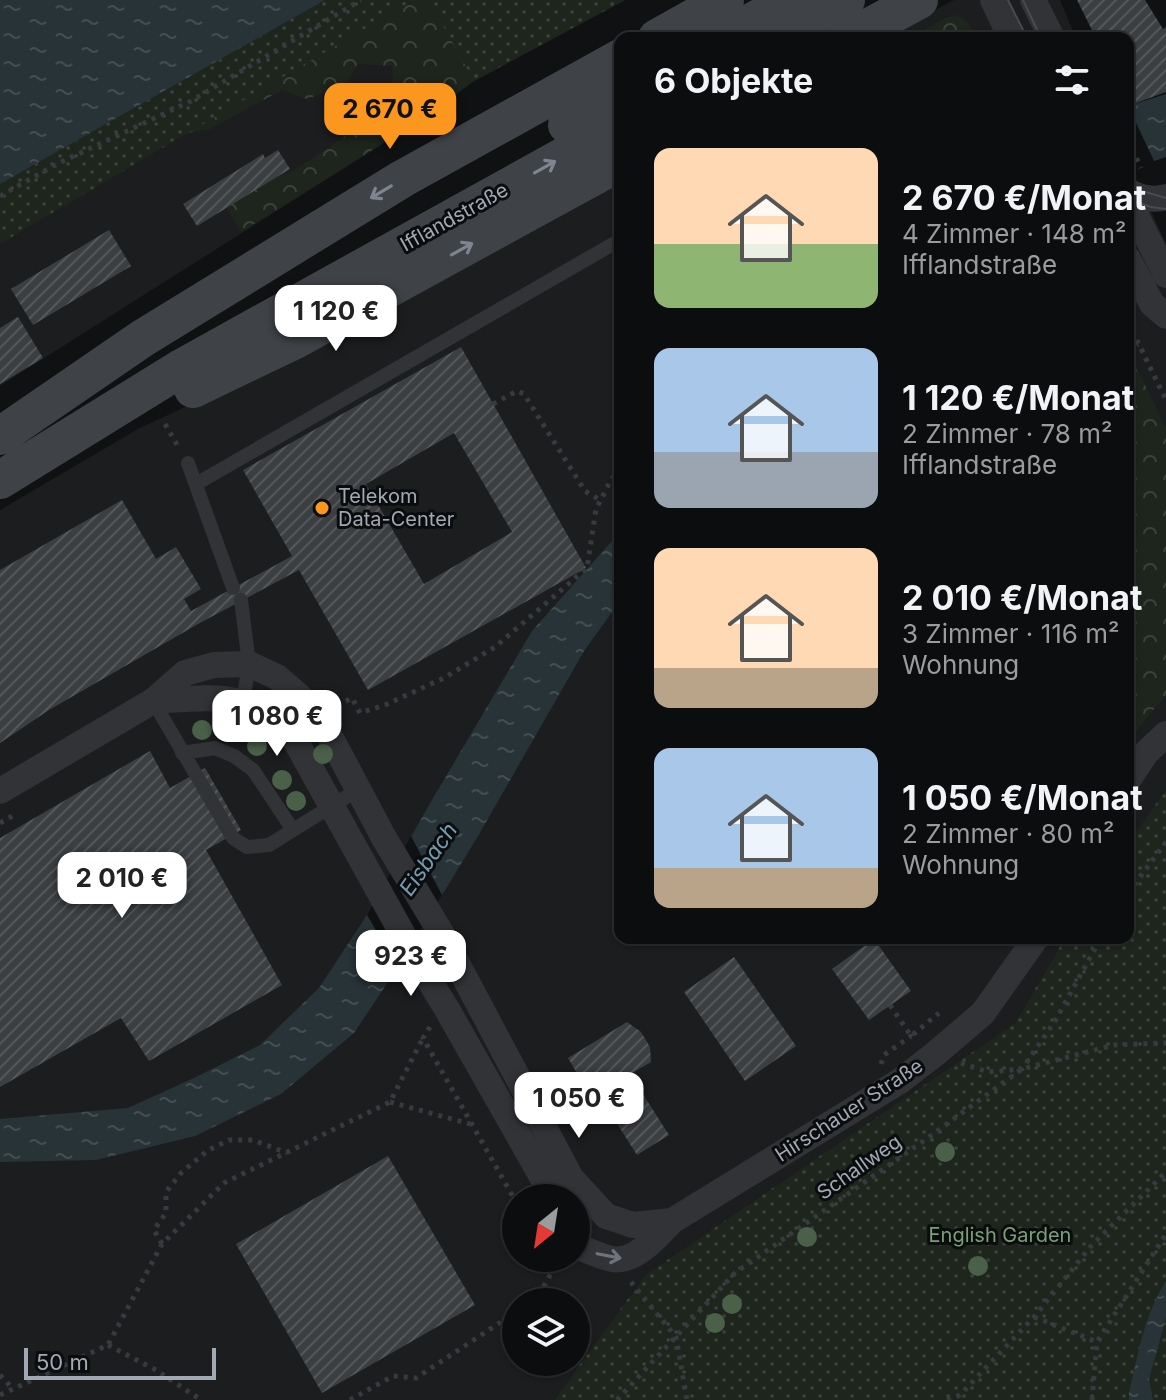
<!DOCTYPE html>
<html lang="de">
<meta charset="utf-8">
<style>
body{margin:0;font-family:Inter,sans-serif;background:#1a1b1c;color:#f1f3f6;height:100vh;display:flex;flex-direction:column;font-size:30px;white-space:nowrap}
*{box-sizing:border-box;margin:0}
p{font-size:26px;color:#9a9c9e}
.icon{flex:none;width:44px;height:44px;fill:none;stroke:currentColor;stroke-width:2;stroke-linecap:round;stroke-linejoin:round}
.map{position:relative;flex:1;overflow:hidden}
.details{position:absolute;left:614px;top:32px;width:520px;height:912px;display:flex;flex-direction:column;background:#0c0d0e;border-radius:16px;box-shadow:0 2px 6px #0004,0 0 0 2px #2c2d2e}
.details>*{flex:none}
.needle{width:52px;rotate:210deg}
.controls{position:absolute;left:502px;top:1184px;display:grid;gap:16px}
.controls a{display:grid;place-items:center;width:88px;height:88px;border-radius:50%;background:#0c0d0e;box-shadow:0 2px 6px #0004,0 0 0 2px #2c2d2e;font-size:40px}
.scale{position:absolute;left:24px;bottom:20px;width:192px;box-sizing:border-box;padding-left:8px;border:4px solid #a1a9b4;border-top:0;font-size:22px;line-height:28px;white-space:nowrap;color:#a1a9b4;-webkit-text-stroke:6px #0b0c0d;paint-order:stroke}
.price{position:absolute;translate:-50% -68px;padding:0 18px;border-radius:16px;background:#fff;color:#222;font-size:26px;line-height:52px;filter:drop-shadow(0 2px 4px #0008)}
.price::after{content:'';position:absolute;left:50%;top:48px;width:24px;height:18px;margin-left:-12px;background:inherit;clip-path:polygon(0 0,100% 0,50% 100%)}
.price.current{background:#fb971f;color:#111}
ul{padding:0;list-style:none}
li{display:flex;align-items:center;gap:24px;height:200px;padding:0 40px}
li span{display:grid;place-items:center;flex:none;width:224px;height:160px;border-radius:16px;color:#555}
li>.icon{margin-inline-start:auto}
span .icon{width:96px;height:96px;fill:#fffc;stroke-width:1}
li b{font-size:34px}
h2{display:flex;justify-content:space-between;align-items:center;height:96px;padding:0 40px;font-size:34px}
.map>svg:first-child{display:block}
.built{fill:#1c1d1f;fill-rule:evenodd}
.forest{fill:url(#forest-crowns)}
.park{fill:url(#park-dots)}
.water{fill:url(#water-ripples)}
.pier{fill:#101112}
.building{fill:url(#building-hatch);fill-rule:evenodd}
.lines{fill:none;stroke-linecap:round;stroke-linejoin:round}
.path{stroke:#373a3e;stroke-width:5;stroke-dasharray:4 6;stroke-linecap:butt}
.service{stroke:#313337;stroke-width:14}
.minor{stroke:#313337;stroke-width:26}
.secondary{stroke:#3f4247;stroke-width:38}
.tram{stroke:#484b50;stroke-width:2}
.tree{fill:#4a6049}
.oneway{stroke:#7f858e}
.oneway2{stroke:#6f747c}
.poi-dot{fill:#fb971f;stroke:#0b0c0d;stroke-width:3}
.labels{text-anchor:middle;stroke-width:6;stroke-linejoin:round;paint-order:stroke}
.street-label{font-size:20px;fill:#a1a9b4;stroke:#0b0c0d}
.poi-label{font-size:20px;fill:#a1a9b4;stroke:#0b0c0d;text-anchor:start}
.park-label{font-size:20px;fill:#79a076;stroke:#0b0c0d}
.water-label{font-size:22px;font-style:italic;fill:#759cb1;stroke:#0b0c0d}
</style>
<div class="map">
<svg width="1166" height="1400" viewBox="0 0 1166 1400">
<defs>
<pattern id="forest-crowns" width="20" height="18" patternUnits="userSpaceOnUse" patternTransform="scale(2)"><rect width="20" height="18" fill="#1d251d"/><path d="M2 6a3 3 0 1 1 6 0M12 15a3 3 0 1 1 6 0" fill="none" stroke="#3b423b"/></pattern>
<pattern id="park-dots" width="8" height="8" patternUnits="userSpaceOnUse" patternTransform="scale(2)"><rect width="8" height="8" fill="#1d251d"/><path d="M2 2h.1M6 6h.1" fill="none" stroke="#3b423b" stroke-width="1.8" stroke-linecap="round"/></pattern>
<pattern id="water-ripples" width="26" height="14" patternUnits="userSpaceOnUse" patternTransform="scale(2)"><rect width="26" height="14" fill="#283338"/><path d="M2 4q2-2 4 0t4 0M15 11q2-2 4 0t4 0" fill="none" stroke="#444e52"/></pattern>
<pattern id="building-hatch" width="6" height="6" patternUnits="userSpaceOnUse" patternTransform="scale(2)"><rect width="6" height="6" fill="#3c3f42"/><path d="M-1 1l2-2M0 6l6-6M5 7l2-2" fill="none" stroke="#55585b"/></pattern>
</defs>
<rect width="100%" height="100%" fill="#101112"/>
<path class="built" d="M413 0 422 119 0 386V244Z
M954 0H1060L1076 38H882Z
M1128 162 1166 243V790L1128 843Z
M620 177V938H1065L1015 1023 645 1275 554 1400H0V510L138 429 294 356ZM516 1198H576V1258H516ZM516 1302H576V1362H516Z"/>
<path class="forest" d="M325 0H625L474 81 422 119 241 232 219 195 295 170 376 115 393 82 392 66 358 64 345 85 307 99 282 90 210 129 187 133 0 244V184Z
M957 15 967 21 977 38H910L945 18Z
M1131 356 1166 428V695L1128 740V386L1132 384 1128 376V357Z"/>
<path class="park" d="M325 0H413L0 244V184Z
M429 0H625L474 81Z
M1166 790V1400H554L645 1275 1015 1023 1065 938H1128V843Z"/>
<path class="water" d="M0 0H325L0 184Z
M1166 94V157L1128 170V106Z
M620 532V601L584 651 478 836 398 967 354 1033 281 1094 195 1136 96 1160 0 1162V1119L128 1108 194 1078 260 1045 319 988 367 915 429 805 532 631Z
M1166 1281V1318L1149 1379 1153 1400H1129V1393C1138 1354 1144 1316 1166 1281Z"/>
<path class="pier" d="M1128 106 1156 165 1128 174Z
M411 836 442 895 398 967 367 915Z"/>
<path class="building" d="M1077 0H1145L1163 29 1166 27V92L1128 106V38H1096Z
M278 150 290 169 197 226 183 204 263 154 265 158Z
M109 230 131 266 33 325 11 289Z
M18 317 43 358 0 384V328Z
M461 347 586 568 368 690 299 570 198 624 49 710 0 743V570L122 500 156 559 176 547 201 589 184 599 191 611 292 556 243 470ZM454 433 512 532 424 584 366 484Z
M150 751 170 788 205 768 241 830 206 850 282 985 149 1061 121 1018 0 1087V838Z
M874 939 911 991 869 1020 832 969Z
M734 957 796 1046 745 1081 684 992Z
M627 1022 641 1032 650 1047 651 1062 591 1097 568 1058Z
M641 1091 669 1135 637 1155 609 1111Z
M388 1156 475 1305 322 1393 236 1244Z"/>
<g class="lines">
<path class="path" d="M1128 140 1141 168
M0 196 57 164 191 101 361 0
M1128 322 1166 400
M1128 350 1138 344
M493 404 517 391 524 394 585 491 600 500
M165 424 179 448
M337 706 352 698 360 713 385 705 444 678 495 647 587 568 596 509 611 480 620 469
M0 823 14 815
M1128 893 1166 842
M890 1005 911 1036 939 1013
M430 1027 423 1038 516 1202
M961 1063 988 1072 1022 1069 1055 1021 1101 938
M881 1064 884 1055 911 1036 917 1040
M390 1102 470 1124
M162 1244 154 1230 166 1213V1192L181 1173 207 1151 229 1140H253L287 1153
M548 1258 554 1268
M631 1282 676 1337 687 1400
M531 1302C545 1292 547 1273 561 1262
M1034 1317 1097 1342
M108 1345 156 1370 201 1400
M0 1375 12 1388
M0 1395 108 1345 162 1244 224 1183 390 1102 423 1038
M350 1400 393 1376 416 1378 516 1312
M617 1400 735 1273 929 1137 1022 1069 1114 1045 1166 1043
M947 1400 960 1395 1034 1317 1091 1246 1166 1172
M1092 1400 1097 1342 1166 1234"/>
<path class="service" d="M188 463 233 588
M196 484 620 240
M241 600 249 664 243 702
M153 701 233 838 247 847 269 845 359 789
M182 753 215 748 234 756 253 770 293 830"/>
<path class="minor" d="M993 0 1011 38
M1033 0 1052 38
M1128 191C1140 198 1152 201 1166 197
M1128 199 1166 275
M1128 259 1152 304 1166 316
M153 701C189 699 229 692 263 711 275 718 285 730 295 740L417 960 448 1011 554 1198
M1128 780 1146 753 1166 734
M0 791 153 701 185 673 214 665 249 664 277 677 299 696 324 725 384 838 441 933 571 1178 606 1216 633 1225 672 1221
M576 1240 581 1248C591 1252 602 1257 612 1259 636 1263 657 1236 672 1221L900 1081 935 1054 983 1013 1036 938"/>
<path class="secondary" d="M657 38 725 0
M723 38 791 0
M778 38 846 0
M849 38 919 0
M567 125 620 96
M193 389 295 340 620 162
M0 436 143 338 402 179 620 58
M0 480 183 367 620 125"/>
<path class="tram" d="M1008 0 1027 38
M1023 0 1041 38
M1128 182 1142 191 1166 198
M1128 199 1151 207 1166 209"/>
</g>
<g class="tree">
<circle cx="299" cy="722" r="10"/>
<circle cx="202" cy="730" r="10"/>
<circle cx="257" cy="746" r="10"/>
<circle cx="323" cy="754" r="10"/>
<circle cx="282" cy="780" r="10"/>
<circle cx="296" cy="801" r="10"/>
<circle cx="945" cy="1152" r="10"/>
<circle cx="807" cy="1237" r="10"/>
<circle cx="978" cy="1266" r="10"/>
<circle cx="732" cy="1304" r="10"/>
<circle cx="715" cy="1323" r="10"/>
</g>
<defs><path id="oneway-shaft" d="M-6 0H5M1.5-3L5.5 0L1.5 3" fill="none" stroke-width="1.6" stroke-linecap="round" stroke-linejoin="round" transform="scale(2)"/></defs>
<g class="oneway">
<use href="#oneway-shaft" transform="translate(545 167) rotate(-29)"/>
<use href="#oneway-shaft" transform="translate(381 192) rotate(149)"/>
<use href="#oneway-shaft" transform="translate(462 249) rotate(-29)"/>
</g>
<use class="oneway2" href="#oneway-shaft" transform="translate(609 1256) rotate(11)"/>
<circle class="poi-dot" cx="322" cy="508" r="8"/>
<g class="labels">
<g class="street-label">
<text transform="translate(454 217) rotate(-29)" y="7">Ifflandstraße</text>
<text transform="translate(849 1110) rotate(-33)" y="7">Hirschauer Straße</text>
<text transform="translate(859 1167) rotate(-35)" y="7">Schallweg</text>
</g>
<g class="poi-label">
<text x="338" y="503">Telekom<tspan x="338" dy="23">Data-Center</tspan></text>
</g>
<g class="park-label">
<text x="1000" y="1242">English Garden</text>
</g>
<g class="water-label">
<text transform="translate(428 859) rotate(-55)" y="8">Eisbach</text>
</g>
</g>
</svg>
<div class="controls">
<a><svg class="needle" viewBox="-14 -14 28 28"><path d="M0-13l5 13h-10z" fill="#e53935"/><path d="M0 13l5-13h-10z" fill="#9a9c9e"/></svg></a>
<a><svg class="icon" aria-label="layers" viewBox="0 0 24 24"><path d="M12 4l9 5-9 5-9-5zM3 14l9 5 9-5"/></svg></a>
</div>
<div class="scale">50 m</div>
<b class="price current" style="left:390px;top:151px">2 670 €</b>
<b class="price" style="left:336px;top:353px">1 120 €</b>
<b class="price" style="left:277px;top:758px">1 080 €</b>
<b class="price" style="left:122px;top:920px">2 010 €</b>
<b class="price" style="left:411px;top:998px">923 €</b>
<b class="price" style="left:579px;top:1140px">1 050 €</b>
<section class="details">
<h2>6 Objekte<svg class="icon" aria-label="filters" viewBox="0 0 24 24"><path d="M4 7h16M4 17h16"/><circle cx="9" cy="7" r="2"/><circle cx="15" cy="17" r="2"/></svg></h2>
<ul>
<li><span style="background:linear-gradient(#ffd9b3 60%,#8fb573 0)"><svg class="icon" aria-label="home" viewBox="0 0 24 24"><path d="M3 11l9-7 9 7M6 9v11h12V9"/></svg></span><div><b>2 670 €/Monat</b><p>4 Zimmer · 148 m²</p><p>Ifflandstraße</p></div></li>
<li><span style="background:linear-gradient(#a9c7e8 65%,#9aa5b1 0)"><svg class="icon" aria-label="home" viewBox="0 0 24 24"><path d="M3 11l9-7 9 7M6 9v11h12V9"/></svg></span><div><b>1 120 €/Monat</b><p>2 Zimmer · 78 m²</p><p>Ifflandstraße</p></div></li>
<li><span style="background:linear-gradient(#ffd9b3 75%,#b9a48a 0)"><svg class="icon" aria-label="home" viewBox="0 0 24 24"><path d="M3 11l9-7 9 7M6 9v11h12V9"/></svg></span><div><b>2 010 €/Monat</b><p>3 Zimmer · 116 m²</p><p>Wohnung</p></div></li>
<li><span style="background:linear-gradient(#a9c7e8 75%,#b9a48a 0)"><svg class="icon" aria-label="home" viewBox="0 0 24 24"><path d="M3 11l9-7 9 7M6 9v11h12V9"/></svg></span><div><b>1 050 €/Monat</b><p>2 Zimmer · 80 m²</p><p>Wohnung</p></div></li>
</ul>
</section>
</div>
